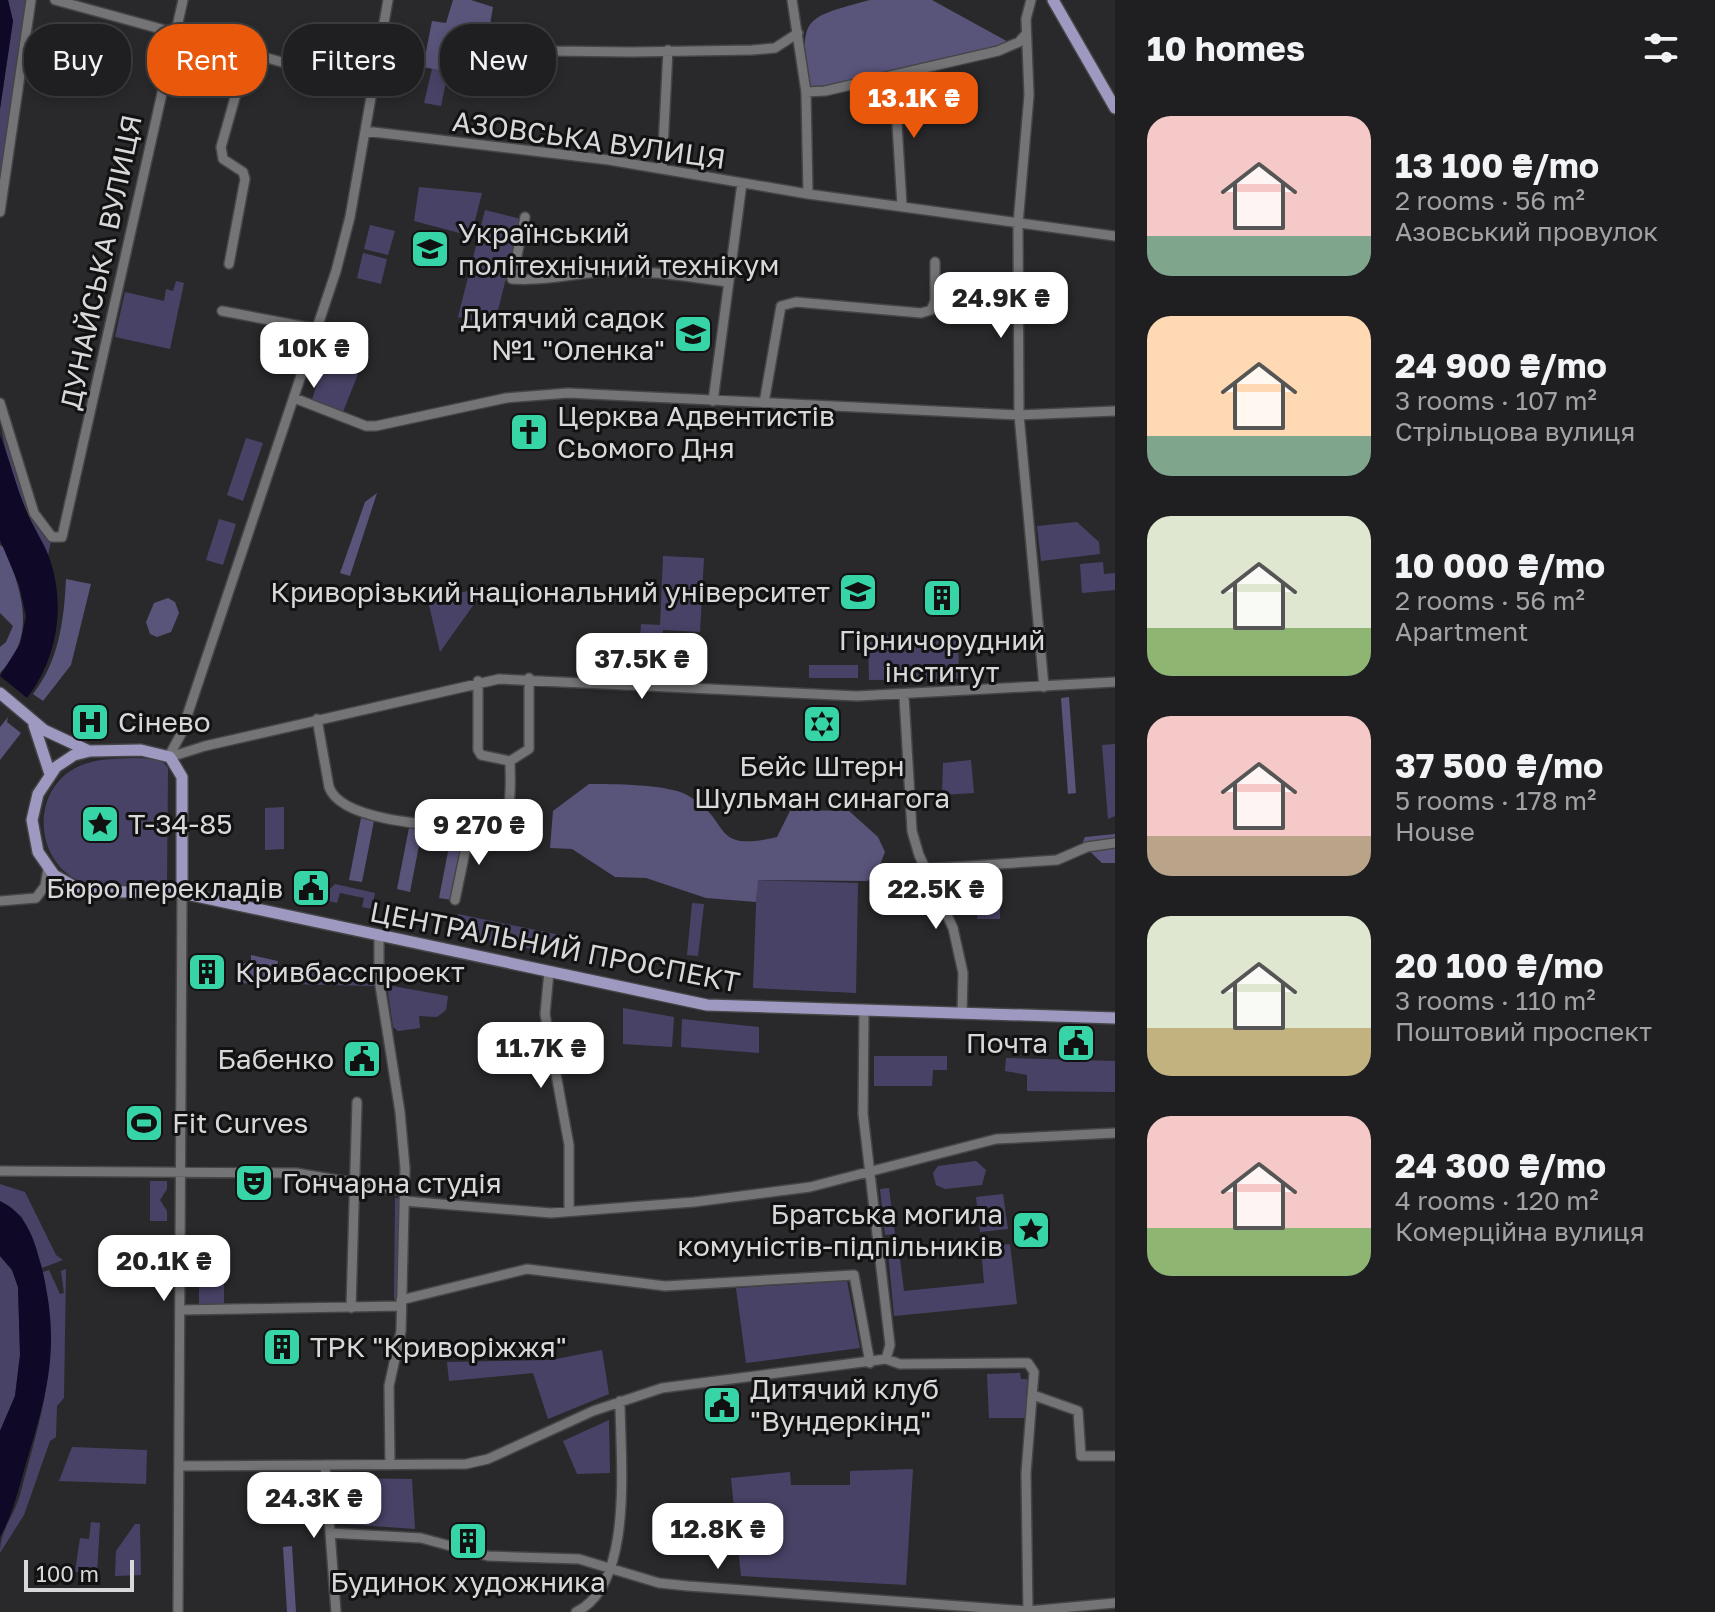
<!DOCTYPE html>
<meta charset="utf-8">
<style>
body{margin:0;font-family:"Golos Text",sans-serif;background:#27272a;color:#f1f3f6;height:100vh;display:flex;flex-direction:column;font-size:30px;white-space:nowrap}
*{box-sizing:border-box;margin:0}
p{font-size:26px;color:#a1a2a5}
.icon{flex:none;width:44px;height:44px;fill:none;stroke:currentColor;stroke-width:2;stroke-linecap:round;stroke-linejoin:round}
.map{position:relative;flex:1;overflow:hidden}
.panel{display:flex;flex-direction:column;background:#1f1f21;width:600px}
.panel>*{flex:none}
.guide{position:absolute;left:24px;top:24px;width:760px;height:72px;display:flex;gap:16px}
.scale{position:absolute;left:24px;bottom:20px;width:110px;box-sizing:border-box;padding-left:8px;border:4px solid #d8d7d9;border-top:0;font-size:22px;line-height:28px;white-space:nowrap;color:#d8d7d9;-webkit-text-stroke:6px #121213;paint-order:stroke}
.price{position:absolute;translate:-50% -68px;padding:0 18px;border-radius:16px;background:#fff;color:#222;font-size:26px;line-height:52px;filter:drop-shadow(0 2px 4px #0008)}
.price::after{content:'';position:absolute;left:50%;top:48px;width:24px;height:18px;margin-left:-12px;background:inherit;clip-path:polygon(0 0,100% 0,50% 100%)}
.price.active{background:#ea580c;color:#fff}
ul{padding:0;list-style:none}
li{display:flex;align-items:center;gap:24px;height:200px;padding:0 32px}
li span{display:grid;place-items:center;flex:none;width:224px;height:160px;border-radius:24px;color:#555}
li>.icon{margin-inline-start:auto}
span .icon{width:96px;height:96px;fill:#fffc;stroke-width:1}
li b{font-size:34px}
h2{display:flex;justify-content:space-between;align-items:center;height:96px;padding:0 32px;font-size:34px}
.chip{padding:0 28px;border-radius:32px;background:#1f1f21;box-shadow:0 4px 12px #0003,0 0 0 2px #3c3d3f;font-size:28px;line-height:72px}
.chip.active{background:#ea580c;color:#fff}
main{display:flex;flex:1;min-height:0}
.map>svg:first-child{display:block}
.green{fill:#484366}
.forest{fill:#59547a}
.water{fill:#100827}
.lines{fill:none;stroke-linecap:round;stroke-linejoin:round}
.minor-casing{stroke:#454547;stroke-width:12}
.major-casing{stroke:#454547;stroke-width:14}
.minor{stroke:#747376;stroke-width:9}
.major{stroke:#9e99c1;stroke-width:11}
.labels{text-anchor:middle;stroke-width:6;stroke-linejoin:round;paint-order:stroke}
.street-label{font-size:28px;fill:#d8d7d9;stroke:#121213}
.poi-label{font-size:28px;fill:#d8d7d9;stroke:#121213;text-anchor:start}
</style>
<main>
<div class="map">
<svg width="1115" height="1612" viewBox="0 0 1115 1612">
<rect width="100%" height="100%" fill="#29292c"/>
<path class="green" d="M8 0H31L0 212V109L13 21Z
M432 69 448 72 441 106 424 103Z
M419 187 482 193 471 236 414 221Z
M485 210 521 219 494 326 458 317Z
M370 225 395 231 388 255 364 249Z
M363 253 387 259 381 284 357 278Z
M176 281 184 283 170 349 115 337 125 292 164 301 166 289 173 291Z
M325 361 358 374 341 417 310 405Z
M0 403 28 495 52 537 48 555C23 508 0 456 0 403Z
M246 438 263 443 243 501 227 495Z
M219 519 236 524 223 565 206 560Z
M1077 522 1099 542 1100 554 1041 561 1037 526Z
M663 556 704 558 700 632 663 630 662 639 640 638 641 624 660 625Z
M1103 562 1104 574 1115 573V590L1082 593 1080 564Z
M487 586 440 652 428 601Z
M958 634 959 679 869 680 868 642H874V636Z
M809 665H858V678H809Z
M1115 744V816L1108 819 1102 745Z
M135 758 160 759 168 768 167 880 160 885C137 885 107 889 85 883 38 868 29 800 69 772 89 758 112 759 135 758Z
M971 760 974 793 942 795 943 763Z
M284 807V849L265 850V808Z
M757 880 858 883 856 993 753 988Z
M978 883 1000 884V919H977Z
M335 884 375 893 372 909 362 907 364 898 340 893 337 903 329 901 330 889Z
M692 903 704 904 698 956 687 955Z
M458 914 565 936 564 943 552 940 541 951 454 933Z
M292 965 376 981V986L287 984Z
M387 985 448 996 446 1010 437 1017 419 1016 420 1028 398 1031 393 1027Z
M623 1008 674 1017 672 1047 623 1044Z
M682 1019 759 1027V1053L681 1047Z
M874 1056H947V1070H933L932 1086H874Z
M1006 1058 1115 1061V1092L1027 1091V1075L1005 1071Z
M976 1161 986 1170 982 1185 945 1189 936 1185 933 1173 938 1166Z
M150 1181H167V1189L160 1200 167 1211V1221H150Z
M0 1184 25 1192 56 1255 63 1260 42 1268 22 1217 0 1201Z
M889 1188 895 1234 885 1235 880 1189Z
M1003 1194 1008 1229 980 1232 976 1197Z
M395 1198 401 1199 398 1300 394 1299Z
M1034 1215 1039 1245 1020 1248 1015 1218Z
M1010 1244 1017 1304 894 1316 888 1252 899 1251 904 1291 984 1283 981 1247Z
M0 1256 12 1270 18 1287 20 1355 15 1396 0 1431Z
M199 1264H224V1305H199Z
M66 1269 64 1398 57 1406 56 1437 50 1441 24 1515 0 1553C0 1530 14 1516 20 1495 43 1409 60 1363 43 1272L49 1270 60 1294 64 1293 61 1271Z
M847 1281 860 1348 746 1363 736 1288Z
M602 1350 609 1394 548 1419 533 1373 449 1381 447 1362 551 1360Z
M1020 1373 1021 1379H1027L1026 1418H989L987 1374Z
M609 1420 610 1473 577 1474 563 1441Z
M72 1447 147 1450 146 1484 59 1481Z
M913 1469 906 1585 741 1576 731 1478 790 1472 791 1485H850V1471Z
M342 1478 412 1479 415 1529 345 1524Z
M91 1522 100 1523 97 1573 75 1572 80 1538 89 1539Z
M135 1524H140L141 1575 115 1576 116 1551Z"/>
<path class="forest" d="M453 0H471L493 7 487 42 456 36 448 72 423 67 432 21 446 23Z
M870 0H932L1012 44 823 88 807 87C802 17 800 19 870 0Z
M377 493 350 576 340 573 365 502Z
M0 545 6 549C21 594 38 634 0 673V647L6 642 13 626 0 613Z
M66 579 91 584 71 665 43 701 33 694C59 661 64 620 66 579Z
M168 598 175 602 179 613 171 632 157 637 150 634 146 622 154 603Z
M1069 697 1076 793 1068 794 1061 698Z
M8 717 7 722 21 733 0 760V727Z
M589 784C612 784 668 784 687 795 734 821 708 853 777 837L790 811 795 810 849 811 878 837 885 852 875 877 867 881 758 880 756 902 706 898 646 878 615 877 572 849 550 848 553 811Z
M361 818 374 821 362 882 349 880Z
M409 828 422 830 410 892 397 889Z
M1115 834V863H1102L1082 844 1085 837Z
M451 836 464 839 452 900 439 898Z
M251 955 278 961 274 984 235 983 236 964 251 963Z
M292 1546 296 1612H287L283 1547Z"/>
<path class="water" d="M0 0H8L13 21 0 109Z
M0 435C10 460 16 487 27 512 33 527 43 541 49 557 66 604 58 658 27 698L0 676 20 644 26 616 19 585 0 540Z
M0 1201C26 1213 34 1238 41 1265 60 1340 50 1385 28 1457 19 1485 15 1510 0 1537V1431L15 1396 20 1355 18 1287 12 1270 0 1256Z"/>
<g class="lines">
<g class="minor-casing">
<path id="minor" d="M55 0 373 87
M792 0 806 92 808 194
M1031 0 1026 19 1029 95 1018 224 1019 415 1044 687
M531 46 554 51 631 52 752 50 775 48 798 33
M894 75 902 206
M806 92 825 91 998 51 1019 42 1026 34
M365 131 609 160 808 194 1115 236
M662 168 668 50
M0 212 31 0
M525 217 512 279C542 281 568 275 598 272 641 269 685 276 727 282
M229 264 245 179 243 172 223 159 221 147 247 55
M222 311 317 329
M294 398 366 426H376L506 398 568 393 1019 415 1115 411
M713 401 742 183
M0 403 34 513 52 537H62L183 0
M764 403 781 306 796 302 921 313 931 310 935 301V262
M904 696 912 831 919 855 953 928 963 973 962 1014
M317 719 329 787C342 825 454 826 490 830 515 824 510 781 510 761L481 755 478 750V681
M169 756 181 734 336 271 350 217 388 0
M170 757 205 746 499 679 857 696 1115 682
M510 761 529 749V678
M925 869 1057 860 1087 847 1115 843
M455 900 470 828
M0 901 36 898 45 886 48 869
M379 938V979L400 1112 405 1168 401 1331 389 1386 390 1465
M549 972 545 1014 569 1145V1210
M864 1011 863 1114 890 1345 886 1359
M0 1171 296 1173 404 1191
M404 1201 551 1213 694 1202 810 1187 996 1139 1115 1133
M401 1300 527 1269 665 1286 854 1275 870 1363
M351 1308 357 1102
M180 1310 401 1306
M1033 1395 1078 1411 1081 1456H1115
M325 1465 336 1612
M179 1466 466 1464 488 1459 593 1411 662 1388 886 1359 900 1364 1028 1363 1034 1372 1026 1473 1028 1612
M330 1533 421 1538 488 1556 579 1559 659 1583 688 1586 1028 1611 1115 1603
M178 1612 182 893
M576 1612C635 1584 620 1457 620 1401"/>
</g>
<g class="major-casing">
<path id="major" d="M1053 0 1115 108
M0 693 44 730 89 751
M34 725 50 774
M182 893V777L170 757 141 750 90 751 74 755 56 767 38 794 32 820 38 852 54 875 82 891 182 893 707 1005 1115 1018"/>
</g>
<use href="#minor" class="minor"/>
<use href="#major" class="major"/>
</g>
<defs>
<g id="university-square" transform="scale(2)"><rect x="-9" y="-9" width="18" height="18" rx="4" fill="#36d4a7" stroke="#121213"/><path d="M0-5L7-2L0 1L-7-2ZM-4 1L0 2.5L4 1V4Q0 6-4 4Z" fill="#111"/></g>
<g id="school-square" transform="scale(2)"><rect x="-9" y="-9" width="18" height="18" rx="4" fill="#36d4a7" stroke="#121213"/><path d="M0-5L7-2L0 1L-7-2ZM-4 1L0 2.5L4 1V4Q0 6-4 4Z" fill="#111"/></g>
<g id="church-square" transform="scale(2)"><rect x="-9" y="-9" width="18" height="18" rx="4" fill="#36d4a7" stroke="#121213"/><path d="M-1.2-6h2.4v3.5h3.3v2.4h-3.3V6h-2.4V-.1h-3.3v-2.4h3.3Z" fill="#111"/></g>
<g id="building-square" transform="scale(2)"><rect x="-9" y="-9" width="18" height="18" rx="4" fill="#36d4a7" stroke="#121213"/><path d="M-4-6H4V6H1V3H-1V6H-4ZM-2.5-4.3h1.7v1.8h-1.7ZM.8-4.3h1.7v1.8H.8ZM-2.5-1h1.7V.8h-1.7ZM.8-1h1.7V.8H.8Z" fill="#111"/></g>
<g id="hospital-square" transform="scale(2)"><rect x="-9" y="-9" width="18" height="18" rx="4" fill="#36d4a7" stroke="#121213"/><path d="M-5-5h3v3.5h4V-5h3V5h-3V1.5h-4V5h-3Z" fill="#111"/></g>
<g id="synagogue-square" transform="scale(2)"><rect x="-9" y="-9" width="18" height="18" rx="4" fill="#36d4a7" stroke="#121213"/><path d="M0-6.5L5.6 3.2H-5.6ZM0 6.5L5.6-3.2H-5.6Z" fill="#111"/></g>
<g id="sight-square" transform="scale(2)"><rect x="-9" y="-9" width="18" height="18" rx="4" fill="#36d4a7" stroke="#121213"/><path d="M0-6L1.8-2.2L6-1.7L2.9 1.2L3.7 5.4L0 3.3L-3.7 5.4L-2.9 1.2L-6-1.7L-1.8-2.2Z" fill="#111"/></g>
<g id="civic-square" transform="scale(2)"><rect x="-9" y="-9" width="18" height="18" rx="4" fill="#36d4a7" stroke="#121213"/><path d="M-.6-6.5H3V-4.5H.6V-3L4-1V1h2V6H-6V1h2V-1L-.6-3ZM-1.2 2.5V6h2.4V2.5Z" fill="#111"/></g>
<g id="stadium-square" transform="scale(2)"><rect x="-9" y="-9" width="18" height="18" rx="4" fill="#36d4a7" stroke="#121213"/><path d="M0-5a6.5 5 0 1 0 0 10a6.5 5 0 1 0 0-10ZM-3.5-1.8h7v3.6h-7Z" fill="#111"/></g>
<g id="theatre-square" transform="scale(2)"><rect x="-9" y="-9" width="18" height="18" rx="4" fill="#36d4a7" stroke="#121213"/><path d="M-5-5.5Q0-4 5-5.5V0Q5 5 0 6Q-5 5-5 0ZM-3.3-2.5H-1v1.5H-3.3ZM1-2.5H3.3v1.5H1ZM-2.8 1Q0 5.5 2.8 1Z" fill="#111"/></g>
</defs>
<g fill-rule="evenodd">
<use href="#university-square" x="430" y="249"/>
<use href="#school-square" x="693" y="334"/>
<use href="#church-square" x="529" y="432"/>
<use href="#university-square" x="858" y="592"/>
<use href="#building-square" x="942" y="598"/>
<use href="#hospital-square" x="90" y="722"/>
<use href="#synagogue-square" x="822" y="724"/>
<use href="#sight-square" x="100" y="824"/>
<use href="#civic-square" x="311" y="888"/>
<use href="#building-square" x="207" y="972"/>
<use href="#civic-square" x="1076" y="1043"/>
<use href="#civic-square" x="362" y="1059"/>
<use href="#stadium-square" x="144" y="1123"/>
<use href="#theatre-square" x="254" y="1183"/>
<use href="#sight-square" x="1031" y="1230"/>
<use href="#building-square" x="282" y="1347"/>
<use href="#civic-square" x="722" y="1405"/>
<use href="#building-square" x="468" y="1541"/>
</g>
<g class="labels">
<g class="street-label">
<text transform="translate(589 140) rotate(8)" y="10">АЗОВСЬКА ВУЛИЦЯ</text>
<text transform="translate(101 262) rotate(-78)" y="10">ДУНАЙСЬКА ВУЛИЦЯ</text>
<text transform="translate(555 947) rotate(11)" y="10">ЦЕНТРАЛЬНИЙ ПРОСПЕКТ</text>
</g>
<g class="poi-label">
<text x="458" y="243">Український<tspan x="458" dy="32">політехнічний технікум</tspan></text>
<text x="665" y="328" text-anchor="end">Дитячий садок<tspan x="665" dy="32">№1 "Оленка"</tspan></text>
<text x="557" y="426">Церква Адвентистів<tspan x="557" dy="32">Сьомого Дня</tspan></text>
<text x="830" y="602" text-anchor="end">Криворізький національний університет</text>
<text x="942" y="650" text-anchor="middle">Гірничорудний<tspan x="942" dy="32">інститут</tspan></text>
<text x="118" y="732">Сінево</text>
<text x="822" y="776" text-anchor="middle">Бейс Штерн<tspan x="822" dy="32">Шульман синагога</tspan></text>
<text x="128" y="834">Т-34-85</text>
<text x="283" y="898" text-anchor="end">Бюро перекладів</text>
<text x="235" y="982">Кривбасспроект</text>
<text x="1048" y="1053" text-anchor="end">Почта</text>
<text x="334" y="1069" text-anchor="end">Бабенко</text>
<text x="172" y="1133">Fit Curves</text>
<text x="282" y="1193">Гончарна студія</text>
<text x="1003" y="1224" text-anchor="end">Братська могила<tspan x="1003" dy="32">комуністів-підпільників</tspan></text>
<text x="310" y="1357">ТРК "Криворіжжя"</text>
<text x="750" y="1399">Дитячий клуб<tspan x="750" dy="32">"Вундеркінд"</tspan></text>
<text x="468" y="1592" text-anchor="middle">Будинок художника</text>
</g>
</g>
</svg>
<div class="scale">100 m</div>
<b class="price active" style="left:914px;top:140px">13.1K ₴</b>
<b class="price" style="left:1001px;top:340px">24.9K ₴</b>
<b class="price" style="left:314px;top:390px">10K ₴</b>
<b class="price" style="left:642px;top:701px">37.5K ₴</b>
<b class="price" style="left:479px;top:867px">9 270 ₴</b>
<b class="price" style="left:936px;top:931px">22.5K ₴</b>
<b class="price" style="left:541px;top:1090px">11.7K ₴</b>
<b class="price" style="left:164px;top:1303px">20.1K ₴</b>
<b class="price" style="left:314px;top:1540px">24.3K ₴</b>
<b class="price" style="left:718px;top:1571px">12.8K ₴</b>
<div class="guide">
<a class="chip">Buy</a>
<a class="chip active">Rent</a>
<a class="chip">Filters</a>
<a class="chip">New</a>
</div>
</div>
<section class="panel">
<h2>10 homes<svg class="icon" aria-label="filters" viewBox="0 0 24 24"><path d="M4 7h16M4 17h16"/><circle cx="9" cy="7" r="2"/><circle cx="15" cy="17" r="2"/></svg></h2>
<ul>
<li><span style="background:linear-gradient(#f6c9c9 75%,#7fa58c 0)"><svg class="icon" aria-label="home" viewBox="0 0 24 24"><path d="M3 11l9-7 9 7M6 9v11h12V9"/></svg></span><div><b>13 100 ₴/mo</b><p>2 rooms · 56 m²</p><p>Азовський провулок</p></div></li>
<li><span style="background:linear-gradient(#ffd9b3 75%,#7fa58c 0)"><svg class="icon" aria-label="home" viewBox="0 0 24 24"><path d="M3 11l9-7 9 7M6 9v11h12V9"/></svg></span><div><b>24 900 ₴/mo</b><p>3 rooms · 107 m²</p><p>Стрільцова вулиця</p></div></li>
<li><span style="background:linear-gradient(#dfe7d0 70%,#8fb573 0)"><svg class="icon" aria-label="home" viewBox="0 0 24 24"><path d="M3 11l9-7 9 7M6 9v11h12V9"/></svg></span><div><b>10 000 ₴/mo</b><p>2 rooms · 56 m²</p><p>Apartment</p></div></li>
<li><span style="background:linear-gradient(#f6c9c9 75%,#b9a48a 0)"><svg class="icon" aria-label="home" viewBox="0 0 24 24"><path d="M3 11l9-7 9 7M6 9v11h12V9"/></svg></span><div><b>37 500 ₴/mo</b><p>5 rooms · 178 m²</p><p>House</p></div></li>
<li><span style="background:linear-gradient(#dfe7d0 70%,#c2b280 0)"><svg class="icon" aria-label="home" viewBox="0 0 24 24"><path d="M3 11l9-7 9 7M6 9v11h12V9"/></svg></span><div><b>20 100 ₴/mo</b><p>3 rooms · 110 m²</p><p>Поштовий проспект</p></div></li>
<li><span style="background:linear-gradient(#f6c9c9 70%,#8fb573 0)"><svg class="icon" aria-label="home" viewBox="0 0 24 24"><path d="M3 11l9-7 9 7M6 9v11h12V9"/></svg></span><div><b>24 300 ₴/mo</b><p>4 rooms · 120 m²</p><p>Комерційна вулиця</p></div></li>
</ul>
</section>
</main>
